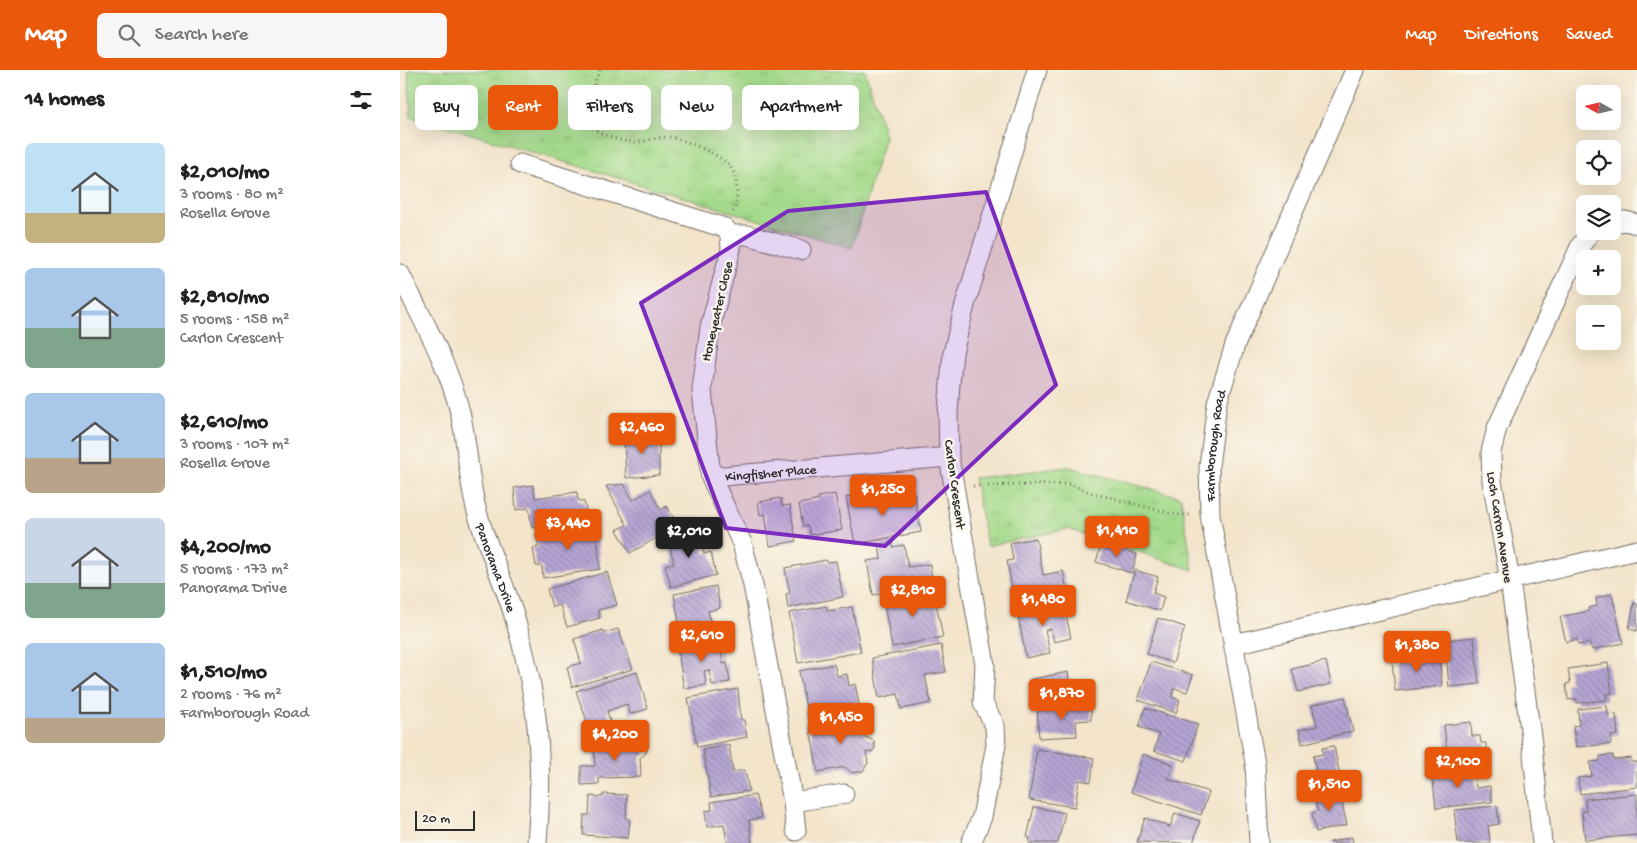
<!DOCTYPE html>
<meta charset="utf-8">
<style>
body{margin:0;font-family:"Gochi Hand",sans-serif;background:#f6f6f6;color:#202124;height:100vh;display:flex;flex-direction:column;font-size:19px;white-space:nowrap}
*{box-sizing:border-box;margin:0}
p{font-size:16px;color:#757577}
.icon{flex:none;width:28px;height:28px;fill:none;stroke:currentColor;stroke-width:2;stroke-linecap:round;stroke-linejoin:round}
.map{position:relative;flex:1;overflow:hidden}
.drawer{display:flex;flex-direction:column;background:#fff;width:400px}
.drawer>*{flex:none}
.banner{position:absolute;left:15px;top:15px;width:475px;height:45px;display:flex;gap:10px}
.needle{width:32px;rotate:278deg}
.tools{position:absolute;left:1176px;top:15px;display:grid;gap:10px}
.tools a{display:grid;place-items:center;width:45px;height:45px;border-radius:8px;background:#fff;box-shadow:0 5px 20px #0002;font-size:25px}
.scale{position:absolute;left:15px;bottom:12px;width:60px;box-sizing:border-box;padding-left:5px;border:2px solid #2b2b2b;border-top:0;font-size:14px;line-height:18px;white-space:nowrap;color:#2b2b2b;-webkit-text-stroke:4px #fbf7ec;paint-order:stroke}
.price{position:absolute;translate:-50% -42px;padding:0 11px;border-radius:5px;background:#ea580c;color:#fff;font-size:16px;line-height:32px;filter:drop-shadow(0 1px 2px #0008)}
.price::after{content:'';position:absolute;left:50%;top:30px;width:15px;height:11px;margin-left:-8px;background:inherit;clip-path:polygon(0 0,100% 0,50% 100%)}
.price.active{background:#222;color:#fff}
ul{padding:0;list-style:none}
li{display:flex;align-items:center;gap:15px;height:125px;padding:0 25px}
li span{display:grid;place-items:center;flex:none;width:140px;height:100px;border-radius:8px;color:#555}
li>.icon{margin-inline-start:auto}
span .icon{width:60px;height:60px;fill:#fffc;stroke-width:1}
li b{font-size:21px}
h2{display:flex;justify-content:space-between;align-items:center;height:60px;padding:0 25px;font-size:21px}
.pill{padding:0 18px;border-radius:8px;background:#fff;box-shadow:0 5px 20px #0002;font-size:18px;line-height:45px}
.pill.active{background:#ea580c;color:#fff}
header{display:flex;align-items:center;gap:30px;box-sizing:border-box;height:70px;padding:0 25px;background:#ea580c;color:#fff}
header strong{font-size:24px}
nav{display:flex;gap:28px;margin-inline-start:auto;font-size:18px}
.search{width:350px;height:45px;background:#f6f6f6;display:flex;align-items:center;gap:12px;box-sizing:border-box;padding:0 18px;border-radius:8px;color:#757577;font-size:19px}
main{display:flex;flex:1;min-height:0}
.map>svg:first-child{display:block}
.park{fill:url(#park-tufts);stroke:#68825b}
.building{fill:url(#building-back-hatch)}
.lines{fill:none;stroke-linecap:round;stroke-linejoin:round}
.minor-casing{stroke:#716c63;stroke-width:21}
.path{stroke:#716c63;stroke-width:3;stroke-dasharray:1 4;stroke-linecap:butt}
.minor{stroke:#fff;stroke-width:19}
.marked{fill:#7b2cbf;fill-opacity:0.2;stroke:#7b2cbf;stroke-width:4;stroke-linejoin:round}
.labels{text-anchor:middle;stroke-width:4.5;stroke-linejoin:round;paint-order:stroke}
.street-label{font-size:14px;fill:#2b2b2b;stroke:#fbf7ec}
</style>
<header>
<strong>Map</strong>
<div class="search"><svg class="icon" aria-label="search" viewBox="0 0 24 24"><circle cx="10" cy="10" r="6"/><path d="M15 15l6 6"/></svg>Search here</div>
<nav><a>Map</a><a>Directions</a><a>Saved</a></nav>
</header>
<main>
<section class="drawer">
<h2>14 homes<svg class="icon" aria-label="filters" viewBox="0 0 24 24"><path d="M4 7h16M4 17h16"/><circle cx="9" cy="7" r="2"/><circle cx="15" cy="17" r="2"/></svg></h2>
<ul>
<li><span style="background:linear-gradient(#bfe0f5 70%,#c2b280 0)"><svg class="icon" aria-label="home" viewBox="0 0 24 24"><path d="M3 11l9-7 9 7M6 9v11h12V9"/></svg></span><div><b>$2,010/mo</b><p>3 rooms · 80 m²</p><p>Rosella Grove</p></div></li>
<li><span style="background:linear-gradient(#a9c7e8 60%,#7fa58c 0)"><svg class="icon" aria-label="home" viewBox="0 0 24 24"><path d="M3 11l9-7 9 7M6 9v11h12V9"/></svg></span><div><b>$2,810/mo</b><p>5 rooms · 158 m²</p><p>Carlon Crescent</p></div></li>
<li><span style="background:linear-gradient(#a9c7e8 65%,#b9a48a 0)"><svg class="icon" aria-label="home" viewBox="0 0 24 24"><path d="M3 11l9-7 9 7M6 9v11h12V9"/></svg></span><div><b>$2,610/mo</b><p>3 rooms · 107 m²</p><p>Rosella Grove</p></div></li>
<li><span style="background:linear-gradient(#c9d6e8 65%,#7fa58c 0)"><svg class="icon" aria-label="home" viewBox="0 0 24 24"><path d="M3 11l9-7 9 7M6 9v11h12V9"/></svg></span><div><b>$4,200/mo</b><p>5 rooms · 173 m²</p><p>Panorama Drive</p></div></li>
<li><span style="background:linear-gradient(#a9c7e8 75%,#b9a48a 0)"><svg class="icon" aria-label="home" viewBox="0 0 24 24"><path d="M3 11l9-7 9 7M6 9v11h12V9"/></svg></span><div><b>$1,510/mo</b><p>2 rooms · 76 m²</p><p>Farmborough Road</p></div></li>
</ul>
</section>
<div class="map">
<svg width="1237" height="773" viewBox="0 0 1237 773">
<defs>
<pattern id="park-tufts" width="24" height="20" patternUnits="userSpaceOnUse" patternTransform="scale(1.25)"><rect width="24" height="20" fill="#a4da8b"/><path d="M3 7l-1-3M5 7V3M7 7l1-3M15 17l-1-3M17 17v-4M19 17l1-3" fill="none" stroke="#8dbb78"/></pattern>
<pattern id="building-back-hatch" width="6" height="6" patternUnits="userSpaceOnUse" patternTransform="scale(1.25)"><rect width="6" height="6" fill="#b6a5d4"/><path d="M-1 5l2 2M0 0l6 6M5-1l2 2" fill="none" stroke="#9487ac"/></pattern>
</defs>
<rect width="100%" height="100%" fill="#fbf7ec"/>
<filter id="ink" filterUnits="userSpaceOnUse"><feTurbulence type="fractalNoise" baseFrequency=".02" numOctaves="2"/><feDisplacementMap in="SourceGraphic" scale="10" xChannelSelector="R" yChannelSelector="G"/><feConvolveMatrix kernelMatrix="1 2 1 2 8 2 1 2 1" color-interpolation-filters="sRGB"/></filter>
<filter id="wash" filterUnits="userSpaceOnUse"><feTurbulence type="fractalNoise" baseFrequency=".0096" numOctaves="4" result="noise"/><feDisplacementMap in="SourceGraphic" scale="20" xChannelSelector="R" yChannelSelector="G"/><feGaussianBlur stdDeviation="1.12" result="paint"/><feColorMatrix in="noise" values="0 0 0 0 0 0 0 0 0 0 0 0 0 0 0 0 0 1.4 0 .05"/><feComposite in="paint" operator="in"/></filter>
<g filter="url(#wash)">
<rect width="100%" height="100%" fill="#f3e4ca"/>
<path class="park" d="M8 0H465L485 66 452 178 11 46Z
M669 397 781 427 793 500 668 459 587 476 574 408Z"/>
<g id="blocks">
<path class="building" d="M259 363V405L226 408 224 366Z
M224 414 233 430 250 420 261 440 267 436 278 456 230 483 217 460 227 455 206 416Z
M133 415 135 428 177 422 178 430 184 432 186 439 180 444 181 451 132 458 129 438 116 440 114 418Z
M514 422 521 462 455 474 446 427 467 423 469 430Z
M435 424 442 460 410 465 408 456H403L399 434 419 430 418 427Z
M381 428 382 436 390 435 396 471 370 476 365 444 360 445 358 432Z
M196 455 200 499 143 508 142 496H136L133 478 139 477 136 464Z
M298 458 304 484 311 482 316 505 271 517 265 495 274 493 267 466Z
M636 468 643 505 663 501 668 525 615 535 607 491 613 490 610 473Z
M493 473V477L504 475 508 497 530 494 533 515 473 525 467 491 481 489 479 475Z
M702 473 737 484 732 503 696 492Z
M426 490 427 492 436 491 443 527 388 538 386 524 390 523 385 498Z
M735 500 758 507 753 523 764 527 760 541 726 530Z
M207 502 217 535 198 540 200 548 167 557 160 535 152 537 147 519Z
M316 516 320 538 308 541 313 564 282 570 274 524Z
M533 519 543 567 492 577 483 529Z
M1212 524 1223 573 1192 580 1190 573 1178 575 1177 569 1166 572 1160 547 1189 541 1188 538 1197 536 1196 528Z
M663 531 671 568 654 572 651 559 645 560 650 583 626 588 617 540Z
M1234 533 1237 534V561L1229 559Z
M426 536 427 541 452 537 461 582 398 593 389 543Z
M758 548 785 557 773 593 747 584Z
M218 559 233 599 172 617 167 597 181 593 174 569 203 560 204 563Z
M1074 567 1079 614 1049 617 1045 570Z
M319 568 323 594 327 593 330 612 312 615 309 600 304 601 306 615 284 619 277 575Z
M541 575 546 602 525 605 531 633 501 639 498 624 479 628 472 588Z
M1039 585 1042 616 995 621 992 590Z
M926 591 931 614 898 622 892 599Z
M751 592 793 605 787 622 774 618 772 627 780 630 776 643 738 630Z
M1208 593 1212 623 1206 624V630L1177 633V629L1168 630 1166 614 1170 613 1168 599Z
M434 594 437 606 447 604 449 616 455 614 460 639 408 649 399 601Z
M237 602 248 639 230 644 227 634 207 641 212 658 192 665 176 621Z
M668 602 670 617 685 615 687 626 636 635 632 609Z
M338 619 341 650H344L347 667 297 677 288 628Z
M945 627 953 661 902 674 899 660 917 656 912 635Z
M691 635V650L676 651 677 666 639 668 637 639Z
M1207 636 1208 645 1216 644 1218 665 1211 666V674L1176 677 1173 656 1179 655 1178 639Z
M745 638 798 654 786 691 754 681 759 664 739 657Z
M458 647 461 661 464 660 465 667 474 671 475 678 472 682H466L468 693 463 701 452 703 445 697 418 702 409 654 432 649 433 653Z
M1071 652 1072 666H1080L1081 673H1086L1087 687 1048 691 1044 655Z
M242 671 247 675 246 683 240 688 241 707 199 708V714L181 715V696H195L194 673Z
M329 675 333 702 345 700 349 721 311 727 303 680Z
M934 676 941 712 905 719 902 704 916 701 913 686 923 684 922 678Z
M637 679 694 688 691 712 679 710 675 737 629 730Z
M743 684 773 694 768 709 809 722 801 745 731 722Z
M1213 685 1214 690 1231 688V692H1237V717L1180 724 1178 708 1192 706 1190 692 1200 691V686Z
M1065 698 1066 703 1074 702 1076 718 1090 716 1092 732 1036 738 1032 701Z
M939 720 947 755 916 762 912 743 918 741 914 726Z
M203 724 227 725 226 748 230 749 228 768 183 765 184 745H189L190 726 203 727Z
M1237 724V765L1185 770 1182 742 1186 741 1185 729Z
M355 725 362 748 349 750 352 773H327L324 754 307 757 305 741 312 740 311 732Z
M1097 736 1099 754 1088 756 1090 773H1058L1054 740Z
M634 737 665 743 658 773H629L630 768 627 767Z
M775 743 800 751 793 773 737 772 745 748 770 757Z
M952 767 953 773H930V772Z"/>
</g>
</g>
<g filter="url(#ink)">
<use href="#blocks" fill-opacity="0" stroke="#716c63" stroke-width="1"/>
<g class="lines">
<g class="minor-casing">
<g id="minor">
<path d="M120 94 325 158 330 165 331 179 310 257 302 320 311 407 342 473 353 515 393 732 396 761"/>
<path d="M1212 153 1225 151 1237 154"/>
<path d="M330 165H347L401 180"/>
<path id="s1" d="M0 204C22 249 48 293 60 342 68 375 68 410 77 442 87 476 102 508 113 542 138 626 144 686 137 773"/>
<path id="s2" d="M311 407 549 387"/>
<path d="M834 574 1237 480"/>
<path d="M393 732 444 724"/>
<path d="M571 773 582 747 596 675 595 656 583 633 585 595 549 387 548 344 550 313 553 283 565 235 637 0"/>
<path id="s3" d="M859 773 855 693 810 445 809 396 817 333 835 275 955 0"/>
<path d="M1142 773 1132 674 1110 510 1092 411 1091 382 1097 358 1181 175 1191 161"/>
</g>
</g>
<path class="path" d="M200 0C191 19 187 37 192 58 205 66 220 72 235 72 247 72 257 66 270 67 283 69 315 83 326 92 338 101 340 129 333 142
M573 416 670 414 689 422 777 445H792"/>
<use href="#minor" class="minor"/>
</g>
</g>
<path class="marked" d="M586 122 656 315 485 476 326 458 241 233 388 141Z"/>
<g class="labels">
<g class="street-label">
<text transform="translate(316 241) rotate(-77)" y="5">Honeyeater Close</text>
<text dy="5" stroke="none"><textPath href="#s3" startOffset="402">Farmborough Road</textPath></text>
<text dy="5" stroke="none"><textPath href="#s2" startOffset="60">Kingfisher Place</textPath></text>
<text transform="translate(556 414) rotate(82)" y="5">Carlon Crescent</text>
<text transform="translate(1101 457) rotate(81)" y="5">Loch Carron Avenue</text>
<text dy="5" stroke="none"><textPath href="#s1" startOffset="311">Panorama Drive</textPath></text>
</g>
</g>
</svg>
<div class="tools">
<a><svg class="needle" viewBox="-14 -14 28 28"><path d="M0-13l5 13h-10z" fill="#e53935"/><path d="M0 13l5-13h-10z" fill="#757577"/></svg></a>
<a><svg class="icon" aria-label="locate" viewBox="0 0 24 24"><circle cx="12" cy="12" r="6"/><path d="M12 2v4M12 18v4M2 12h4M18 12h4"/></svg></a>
<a><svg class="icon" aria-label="layers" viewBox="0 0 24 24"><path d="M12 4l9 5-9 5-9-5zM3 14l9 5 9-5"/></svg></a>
<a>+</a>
<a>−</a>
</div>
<div class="scale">20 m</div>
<b class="price" style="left:242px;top:385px">$2,460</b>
<b class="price" style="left:483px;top:447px">$1,250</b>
<b class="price" style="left:168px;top:481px">$3,440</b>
<b class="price" style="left:717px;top:488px">$1,410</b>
<b class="price active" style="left:289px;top:489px">$2,010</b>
<b class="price" style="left:513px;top:548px">$2,810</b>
<b class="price" style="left:643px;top:557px">$1,480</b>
<b class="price" style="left:302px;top:593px">$2,610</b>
<b class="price" style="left:1017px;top:603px">$1,380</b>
<b class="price" style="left:662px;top:651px">$1,870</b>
<b class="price" style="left:441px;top:675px">$1,450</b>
<b class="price" style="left:215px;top:692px">$4,200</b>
<b class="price" style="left:1058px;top:719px">$2,100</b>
<b class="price" style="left:929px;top:742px">$1,510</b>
<div class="banner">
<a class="pill">Buy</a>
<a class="pill active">Rent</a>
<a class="pill">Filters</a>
<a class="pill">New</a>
<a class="pill">Apartment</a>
</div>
</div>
</main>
